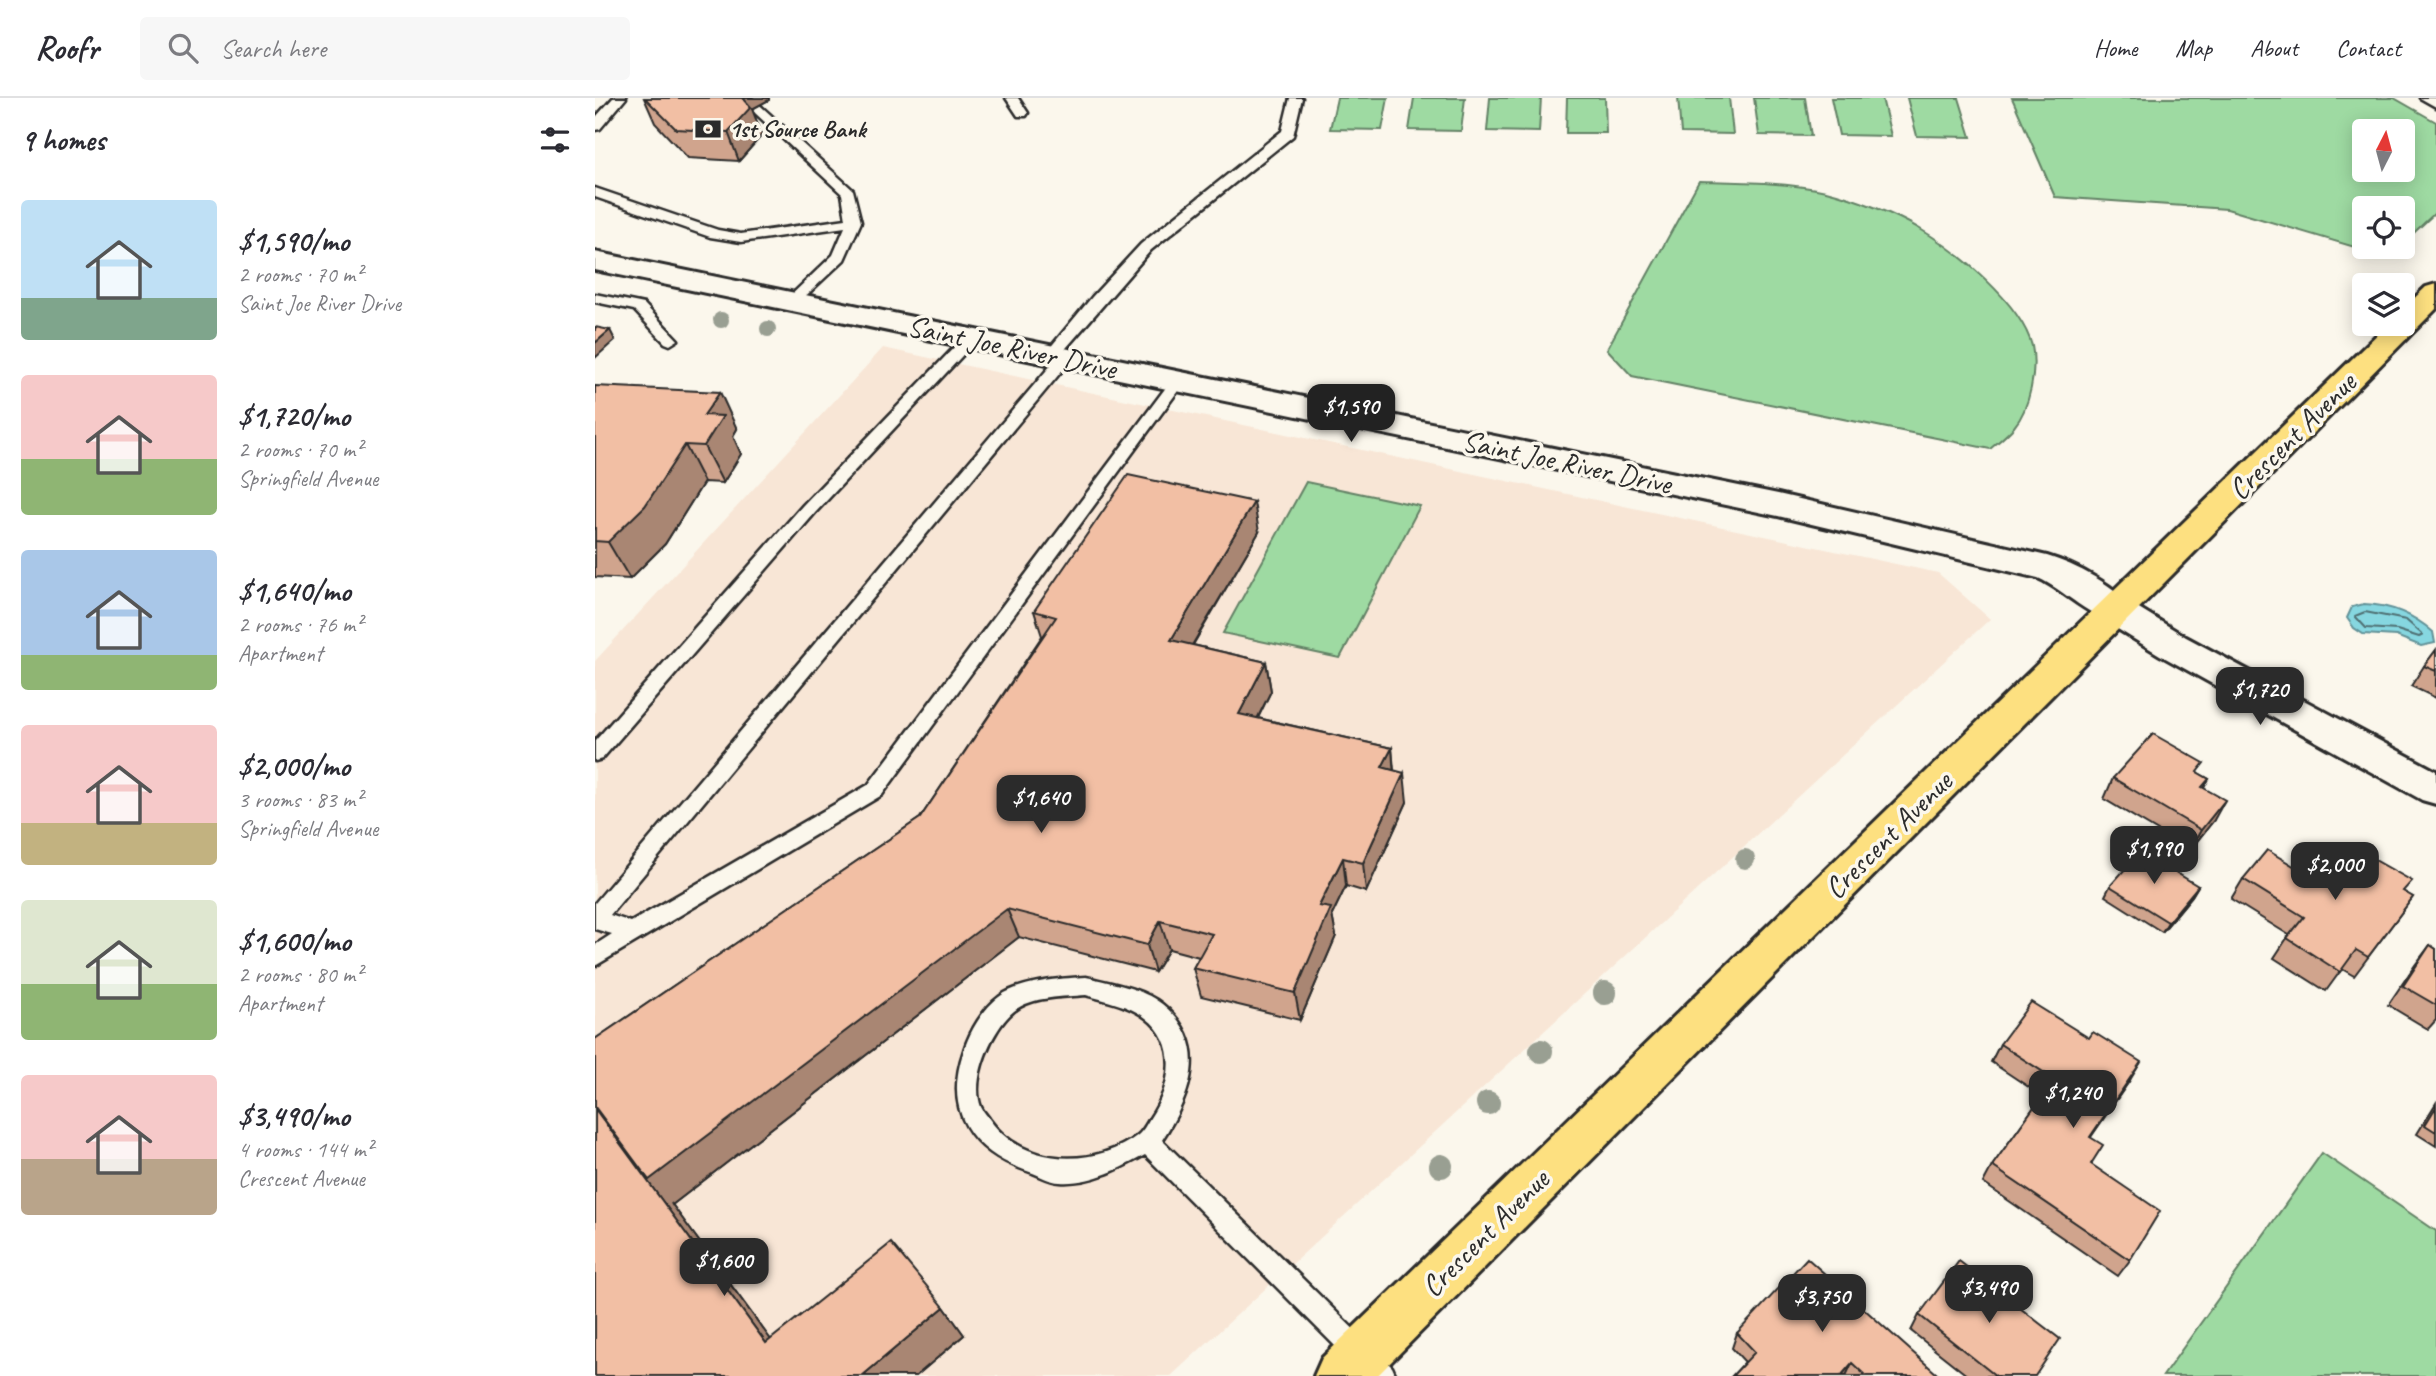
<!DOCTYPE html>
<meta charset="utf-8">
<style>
body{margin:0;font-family:Caveat,sans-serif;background:#f7f7f7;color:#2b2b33;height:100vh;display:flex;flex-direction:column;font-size:26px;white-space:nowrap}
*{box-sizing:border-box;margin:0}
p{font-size:23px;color:#7c7c81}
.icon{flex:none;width:38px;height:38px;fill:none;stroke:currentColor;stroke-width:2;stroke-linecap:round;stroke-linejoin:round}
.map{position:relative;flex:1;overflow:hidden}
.details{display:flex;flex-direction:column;background:#fff;width:595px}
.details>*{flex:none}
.needle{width:46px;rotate:6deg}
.buttons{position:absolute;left:1757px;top:21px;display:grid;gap:14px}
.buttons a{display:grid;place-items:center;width:63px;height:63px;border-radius:7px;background:#fff;box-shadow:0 4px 18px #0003;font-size:35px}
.price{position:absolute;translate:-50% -60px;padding:0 16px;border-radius:14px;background:#2b2b2b;color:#fff;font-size:23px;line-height:46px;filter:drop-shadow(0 2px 4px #0008)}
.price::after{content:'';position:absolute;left:50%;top:42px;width:21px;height:16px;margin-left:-10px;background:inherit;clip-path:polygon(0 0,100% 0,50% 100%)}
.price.active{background:#222;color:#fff}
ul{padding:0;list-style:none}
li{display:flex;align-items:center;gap:21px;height:175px;padding:0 21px}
li span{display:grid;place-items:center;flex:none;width:196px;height:140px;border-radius:7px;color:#555}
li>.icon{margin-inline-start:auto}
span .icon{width:84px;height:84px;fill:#fffc;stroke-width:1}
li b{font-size:30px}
h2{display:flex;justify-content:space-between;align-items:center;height:84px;padding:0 21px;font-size:30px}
header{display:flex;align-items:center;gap:42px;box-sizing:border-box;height:98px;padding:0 35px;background:#fff;border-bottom:2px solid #e1e1e2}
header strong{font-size:33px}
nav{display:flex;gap:38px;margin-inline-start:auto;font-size:24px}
.search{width:490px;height:63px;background:#f7f7f7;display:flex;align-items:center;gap:18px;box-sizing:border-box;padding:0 24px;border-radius:7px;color:#7c7c81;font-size:26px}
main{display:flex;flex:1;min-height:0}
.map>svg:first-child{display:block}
.built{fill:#f8e6d6}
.green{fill:#9edaa2;stroke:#648266;stroke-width:2;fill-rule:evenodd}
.water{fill:#86d7e0;stroke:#629298;stroke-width:2}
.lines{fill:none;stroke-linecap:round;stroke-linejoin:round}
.shore{stroke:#4f7073;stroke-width:2}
.lane-casing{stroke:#2b2b2b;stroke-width:5}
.street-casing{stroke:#2b2b2b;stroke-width:6}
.secondary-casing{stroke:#2b2b2b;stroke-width:6}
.primary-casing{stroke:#2b2b2b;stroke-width:6}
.lane{fill:#fbf7ec;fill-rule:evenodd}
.street{fill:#fbf7ec;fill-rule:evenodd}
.secondary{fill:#fbf7ec;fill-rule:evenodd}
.primary{fill:#fde080;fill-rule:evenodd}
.tree{fill:#999f92}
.wall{fill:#d0a48d;stroke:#2b2b2b;stroke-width:2}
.shaded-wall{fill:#a98673;stroke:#2b2b2b;stroke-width:2}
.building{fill:#f2bfa4;stroke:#2b2b2b;stroke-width:2}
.labels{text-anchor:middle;stroke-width:7;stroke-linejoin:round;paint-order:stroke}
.far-poi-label{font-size:24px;font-weight:bold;fill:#2b2b2b;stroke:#fbf7ec;text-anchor:start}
.street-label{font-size:30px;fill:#2b2b2b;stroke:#fbf7ec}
</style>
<header>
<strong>Roofr</strong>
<div class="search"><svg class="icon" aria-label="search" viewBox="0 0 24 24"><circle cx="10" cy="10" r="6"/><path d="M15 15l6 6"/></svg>Search here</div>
<nav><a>Home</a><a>Map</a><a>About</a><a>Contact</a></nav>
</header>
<main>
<section class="details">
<h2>9 homes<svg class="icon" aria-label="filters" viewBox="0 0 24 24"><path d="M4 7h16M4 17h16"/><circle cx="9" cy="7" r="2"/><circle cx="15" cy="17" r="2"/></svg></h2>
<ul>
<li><span style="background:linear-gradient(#bfe0f5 70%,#7fa58c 0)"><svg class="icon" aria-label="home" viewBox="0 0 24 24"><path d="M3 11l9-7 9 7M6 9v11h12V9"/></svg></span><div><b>$1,590/mo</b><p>2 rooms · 70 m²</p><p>Saint Joe River Drive</p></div></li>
<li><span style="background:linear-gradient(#f6c9c9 60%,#8fb573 0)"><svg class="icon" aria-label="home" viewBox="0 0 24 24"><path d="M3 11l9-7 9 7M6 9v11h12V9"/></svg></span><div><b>$1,720/mo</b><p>2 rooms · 70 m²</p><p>Springfield Avenue</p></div></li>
<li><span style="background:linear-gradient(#a9c7e8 75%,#8fb573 0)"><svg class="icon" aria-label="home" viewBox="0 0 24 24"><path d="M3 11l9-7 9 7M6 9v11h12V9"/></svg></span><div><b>$1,640/mo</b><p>2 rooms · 76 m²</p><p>Apartment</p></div></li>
<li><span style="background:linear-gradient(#f6c9c9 70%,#c2b280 0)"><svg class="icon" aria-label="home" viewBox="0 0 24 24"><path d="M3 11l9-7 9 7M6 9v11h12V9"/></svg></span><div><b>$2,000/mo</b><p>3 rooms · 83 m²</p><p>Springfield Avenue</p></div></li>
<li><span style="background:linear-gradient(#dfe7d0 60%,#8fb573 0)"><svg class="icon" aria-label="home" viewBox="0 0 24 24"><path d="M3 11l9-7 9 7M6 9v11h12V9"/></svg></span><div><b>$1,600/mo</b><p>2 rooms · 80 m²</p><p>Apartment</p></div></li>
<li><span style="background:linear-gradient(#f6c9c9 60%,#b9a48a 0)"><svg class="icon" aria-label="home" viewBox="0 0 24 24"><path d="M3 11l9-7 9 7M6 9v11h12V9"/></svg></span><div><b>$3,490/mo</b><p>4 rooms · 144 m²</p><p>Crescent Avenue</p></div></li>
</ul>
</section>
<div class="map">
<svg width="1841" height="1278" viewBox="0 0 1841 1278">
<rect width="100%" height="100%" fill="#fbf7ec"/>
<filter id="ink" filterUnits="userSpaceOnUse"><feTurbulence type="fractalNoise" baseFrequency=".0143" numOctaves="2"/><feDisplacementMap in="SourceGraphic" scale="14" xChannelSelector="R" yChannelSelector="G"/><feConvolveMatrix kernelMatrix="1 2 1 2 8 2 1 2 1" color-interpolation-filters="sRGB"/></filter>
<g filter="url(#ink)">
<path class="built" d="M288 250 1343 475 1395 521 576 1278H0V563Z"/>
<path class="green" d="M742 0H793L787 32 735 31Z
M819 0H870L866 33 814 32Z
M895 0H946L944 34 892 33Z
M972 0H1010L1011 35H971Z
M1083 0H1134L1138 36 1086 35Z
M1159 0H1210L1216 38 1164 37Z
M1236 0H1287L1296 38 1244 37Z
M1312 0H1364L1376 39 1322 38Z
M1417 0H1799L1841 24V114L1808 145V110H1769V149H1804L1793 159 1632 111 1460 99ZM1769 33H1808V72H1769Z
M1104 83C1146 84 1190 84 1231 93 1259 100 1300 116 1325 131 1362 153 1426 205 1437 248 1442 272 1435 310 1419 329 1412 337 1403 344 1395 351L1037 278 1012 251Z
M711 384 825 408 745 560 628 535Z
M1727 1055 1841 1133V1278H1568Z"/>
<path class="water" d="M1769 506C1796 507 1818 516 1838 534L1840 545 1826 548 1801 538 1768 536 1759 530 1752 520 1757 509Z"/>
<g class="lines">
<path class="shore" d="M1770 514 1811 522 1828 537 1824 539 1802 532 1771 530 1760 518Z"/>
<g class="lane-casing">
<path id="lane" d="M18 0H31L5 31 0 32V20Z
M144 0H157L258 92 266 124 249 162 201 207 196 208 189 204 238 157 250 129 146 144 115 139 0 99V90L123 132 146 136 251 121 247 96Z
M411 0H423L433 15 431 18H423Z
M695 0H707L698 38 556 152 465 257H475L478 260 475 263 15 817 36 824 273 687 578 280H588L591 283 588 286 287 697 0 868V847L17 836 0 831V805L462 260H452L449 257 497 199 546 146 687 33Z
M1825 0H1841V9Z
M0 196 49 206 83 242 75 247 70 245 39 212 0 204Z
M375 236 380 238 383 241 380 244 220 415 7 661 0 663V643L208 407 370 238Z
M491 879C516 885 547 890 567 906 617 946 595 999 567 1042L797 1269 801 1278H770L550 1057C524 1071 496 1086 465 1084 455 1084 444 1077 435 1074 375 1054 348 1013 369 952 375 933 388 911 404 899 422 884 468 880 491 879ZM491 897C511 903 534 907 551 920 585 946 576 989 555 1020 552 1025 548 1033 543 1037 501 1070 428 1069 395 1022 393 1018 388 1014 386 1009 375 981 397 931 419 913 437 898 469 899 491 897Z"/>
</g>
<g class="street-casing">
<path id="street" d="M1521 500 1534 504 1591 539 1841 673V706L1827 702 1565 557 1508 522 1503 513 1508 504Z"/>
</g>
<g class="secondary-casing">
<path id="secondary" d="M0 154 1183 396 1452 458C1479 466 1525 489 1539 513L1534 522C1504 531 1471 492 1443 480L1183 418 0 172Z"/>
</g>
<g class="primary-casing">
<path id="primary" d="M1841 186V211L782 1278H719L727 1260 1793 226H1808V211L1831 189Z"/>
</g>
<use href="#lane" class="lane"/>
<use href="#street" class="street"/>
<use href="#secondary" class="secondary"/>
<use href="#primary" class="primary"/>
</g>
<g class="tree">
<circle cx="126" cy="222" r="8"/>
<circle cx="173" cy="231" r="8"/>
<circle cx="1150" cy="761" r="10"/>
<circle cx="1010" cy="895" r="12"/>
<circle cx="946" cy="953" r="12"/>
<circle cx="893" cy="1005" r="12"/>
<circle cx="846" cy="1068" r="12"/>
</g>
<path class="wall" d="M49 0H174V2L157 11 167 37 144 63 93 60 60 25Z
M0 288 142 331 138 338 146 356 128 385 109 384 70 446 35 481 0 479Z
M664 434 598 547 671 564 676 593 663 620 797 650 799 672 812 704 771 794 751 788 737 817 741 838 705 922 606 898 598 870 604 859 574 851 560 874 424 839 77 1107 76 1105 176 1242 349 1209 369 1237 321 1278H0V941L325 720 447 538 439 513Z
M1841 552V600L1816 588 1829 568Z
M1603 675 1614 681 1609 690 1619 722 1595 752 1509 701 1518 680Z
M1760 771 1818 799 1759 878 1747 871 1731 893 1679 860 1694 837 1636 801 1648 781Z
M1515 788H1603L1597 798 1567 834 1510 798Z
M1835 847 1841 851V922L1833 931 1793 907 1820 867Z
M1405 946 1535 982 1496 1039V1067L1535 1162 1523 1178 1388 1085 1397 1068 1447 998 1396 964Z
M1841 1005V1048L1822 1036Z
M1324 1217 1440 1278H1373L1316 1233Z
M1142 1235 1340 1278H1137L1150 1264 1137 1250Z"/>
<path class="shaded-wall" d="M141 0H174V2L157 11 167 37 144 63 133 34Z
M15 232 20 242 0 260V245Z
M125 294 142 331 138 338 146 356 128 385 109 348V317Z
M90 347 109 384 70 446 35 481 13 444Z
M659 404 664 434 583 571 576 542Z
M671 564 676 593 650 645 644 616Z
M797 650 799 679 787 669Z
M809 675 812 704 771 794 768 765Z
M1630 702 1619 722 1595 752 1606 732Z
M748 760 751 788 737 817 741 838 705 922 700 895 724 808Z
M1603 788 1597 798 1567 834 1573 824Z
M412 811 424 839 77 1107 76 1105 198 1272 171 1245 0 1011V1002Z
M565 823 574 851 560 874 552 847Z
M1546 964 1535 982 1484 1056 1495 1039Z
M349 1209 369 1237 321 1278H267Z
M1257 1265 1251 1278H1246Z"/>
<path class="building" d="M50 0H148L156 9 133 34 81 31Z
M0 229 15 232 0 245Z
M0 288 125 294 109 317 128 318 109 348 90 347 50 408 13 444 0 443Z
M533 377 659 404 576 542 671 564 644 616 797 650 787 669 809 675 768 765 748 760 724 808 736 810 700 895 598 870 617 836 565 823 552 847 412 811 54 1082 0 1009V941L325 720 461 519 439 513Z
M1841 552V573L1829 568Z
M1558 636 1609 665 1602 674 1614 681 1607 689 1630 702 1606 732 1518 680Z
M1725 750 1760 771 1771 757 1817 783 1808 793 1818 799 1773 859 1761 852 1745 874 1692 840 1709 819 1648 781 1672 752 1707 773Z
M1546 753 1603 788 1573 824 1515 788Z
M1835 847 1841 851V907L1808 888Z
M1436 904 1494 940 1498 934 1546 964 1495 1039 1508 1047 1496 1066 1565 1113 1535 1162 1397 1068 1459 981 1405 946Z
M1841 1009V1034L1830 1027Z
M0 1011 171 1245 296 1145 349 1209 267 1278H0Z
M1212 1160 1342 1276 1341 1278H1271L1257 1265 1246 1278H1137L1160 1254 1142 1235Z
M1364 1163 1465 1241 1440 1278H1401L1324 1217Z"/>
</g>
<defs>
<g id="bank-bare" transform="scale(2.1)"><path d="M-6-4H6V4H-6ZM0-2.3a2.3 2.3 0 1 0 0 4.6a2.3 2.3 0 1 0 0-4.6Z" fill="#2b2b2b" stroke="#fbf7ec" stroke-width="2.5" paint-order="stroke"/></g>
</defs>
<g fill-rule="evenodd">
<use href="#bank-bare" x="113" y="31"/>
</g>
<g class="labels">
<g class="far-poi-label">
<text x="134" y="39">1st Source Bank</text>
</g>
<g class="street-label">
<text transform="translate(417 249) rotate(12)" y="10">Saint Joe River Drive</text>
<text transform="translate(1697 338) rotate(-45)" y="10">Crescent Avenue</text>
<text transform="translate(972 364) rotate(12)" y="10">Saint Joe River Drive</text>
<text transform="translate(1293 737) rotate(-45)" y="10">Crescent Avenue</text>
<text transform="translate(890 1135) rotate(-45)" y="10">Crescent Avenue</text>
</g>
</g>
</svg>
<div class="buttons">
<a><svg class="needle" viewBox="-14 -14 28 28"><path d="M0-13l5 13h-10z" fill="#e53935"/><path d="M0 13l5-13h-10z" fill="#7c7c81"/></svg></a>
<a><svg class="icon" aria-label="locate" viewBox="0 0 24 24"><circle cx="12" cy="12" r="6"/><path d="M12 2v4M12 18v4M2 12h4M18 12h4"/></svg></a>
<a><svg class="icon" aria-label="layers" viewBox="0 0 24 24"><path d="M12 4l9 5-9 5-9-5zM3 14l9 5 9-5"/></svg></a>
</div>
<b class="price active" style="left:756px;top:346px">$1,590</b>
<b class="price" style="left:1665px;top:629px">$1,720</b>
<b class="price" style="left:446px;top:737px">$1,640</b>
<b class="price" style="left:1559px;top:788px">$1,990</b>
<b class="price" style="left:1740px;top:804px">$2,000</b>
<b class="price" style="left:1478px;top:1032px">$1,240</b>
<b class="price" style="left:129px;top:1200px">$1,600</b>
<b class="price" style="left:1394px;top:1227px">$3,490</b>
<b class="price" style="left:1227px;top:1236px">$3,750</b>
</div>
</main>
